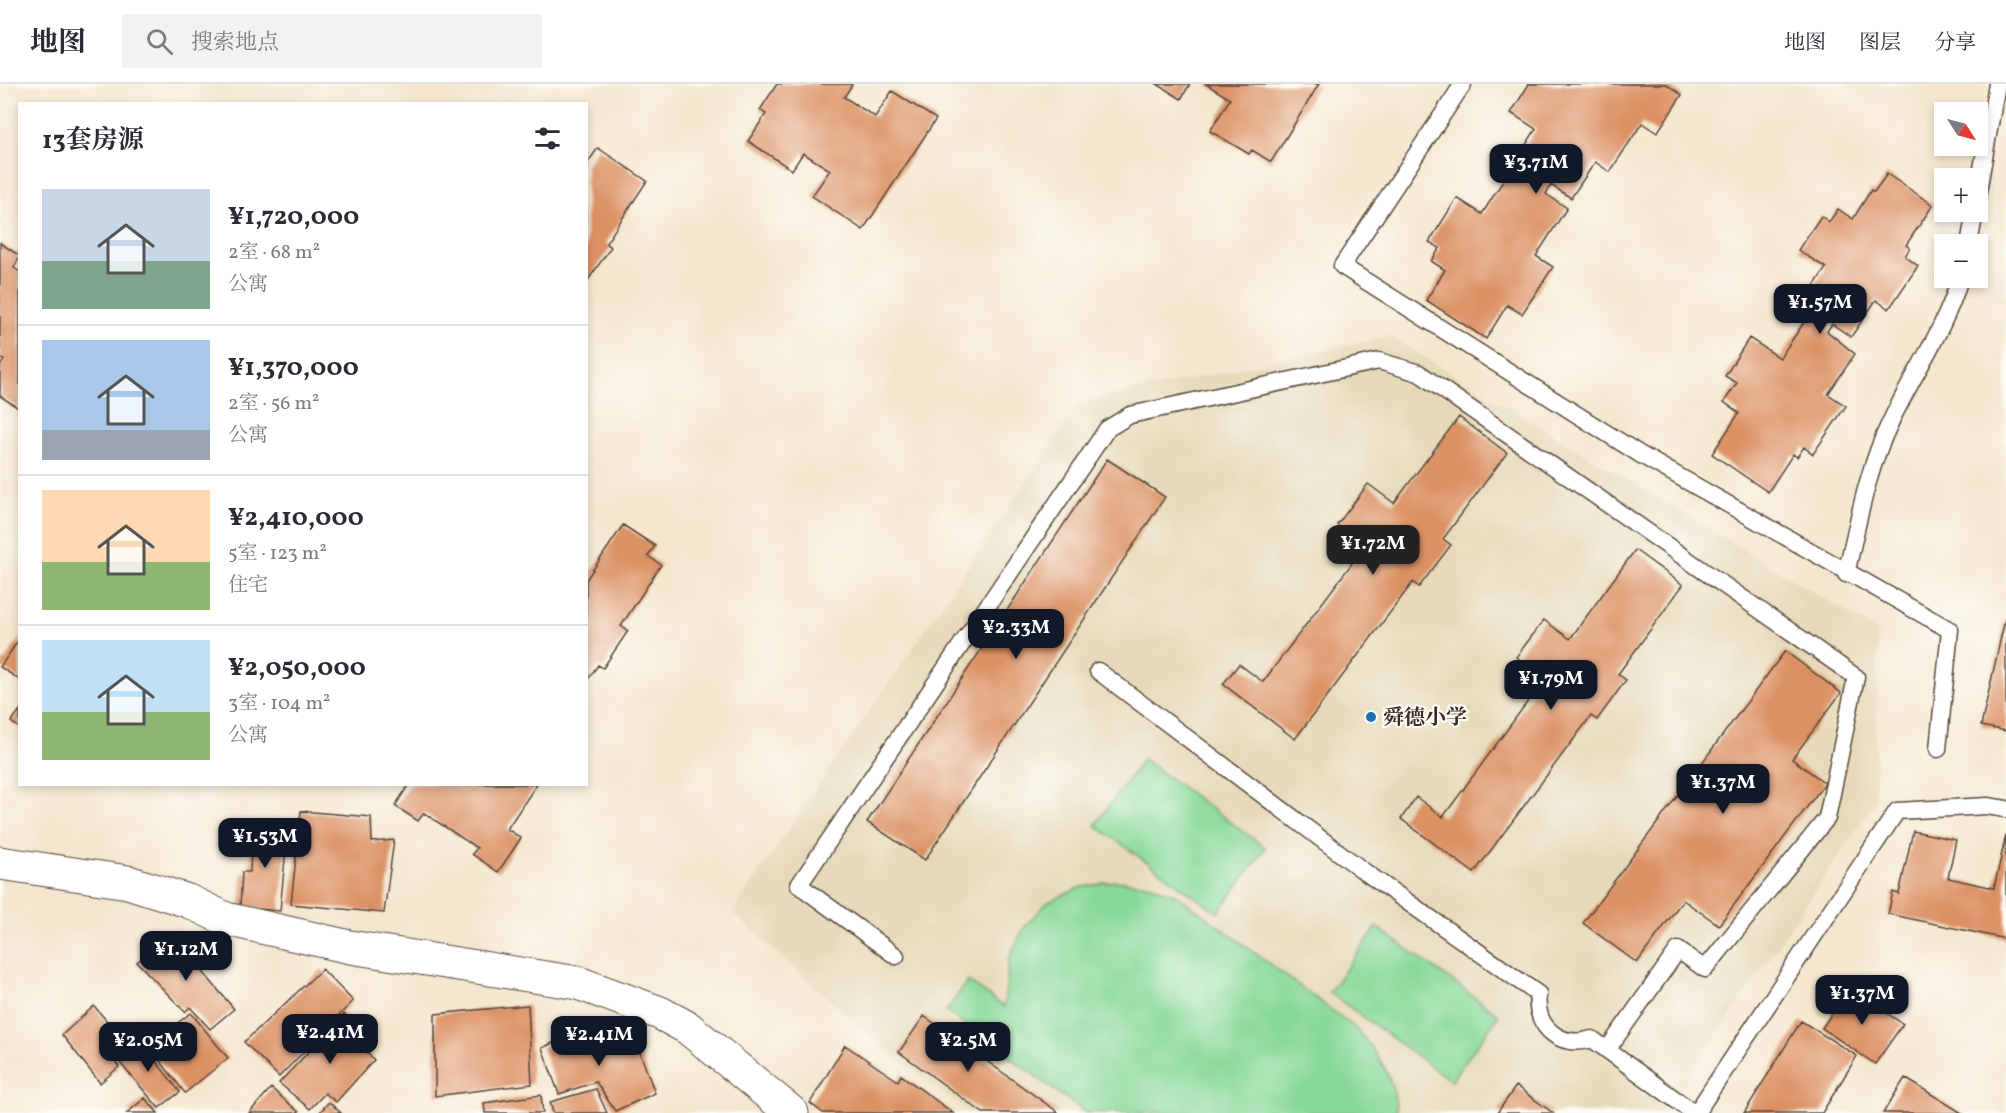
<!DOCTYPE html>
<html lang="zh">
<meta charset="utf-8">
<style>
body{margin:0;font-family:Vollkorn,"Noto Serif SC",serif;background:#f2f2f3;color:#2b2b33;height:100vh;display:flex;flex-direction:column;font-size:22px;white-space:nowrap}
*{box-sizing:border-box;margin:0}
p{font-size:20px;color:#7c7c81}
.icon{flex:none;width:33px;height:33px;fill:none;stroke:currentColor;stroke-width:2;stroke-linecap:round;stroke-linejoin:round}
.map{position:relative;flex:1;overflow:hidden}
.panel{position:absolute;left:18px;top:18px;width:570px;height:684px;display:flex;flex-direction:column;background:#fff;border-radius:0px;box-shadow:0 3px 9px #0003}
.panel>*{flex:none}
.needle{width:39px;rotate:126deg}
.tools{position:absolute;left:1934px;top:18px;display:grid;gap:12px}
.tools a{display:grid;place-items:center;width:54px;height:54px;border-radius:0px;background:#fff;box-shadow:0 3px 9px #0003;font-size:30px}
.price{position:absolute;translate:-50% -51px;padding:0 14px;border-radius:12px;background:#111827;color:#fff;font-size:20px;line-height:39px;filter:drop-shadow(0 2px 3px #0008)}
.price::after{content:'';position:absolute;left:50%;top:36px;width:18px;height:14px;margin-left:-9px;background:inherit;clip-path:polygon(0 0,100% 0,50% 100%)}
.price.active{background:#222;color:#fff}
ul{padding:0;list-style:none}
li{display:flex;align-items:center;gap:18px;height:150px;padding:0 24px}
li+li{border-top:2px solid #e1e1e2}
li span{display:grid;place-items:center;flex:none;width:168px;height:120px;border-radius:0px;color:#555}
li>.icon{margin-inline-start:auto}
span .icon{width:72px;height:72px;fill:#fffc;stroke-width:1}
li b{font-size:26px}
h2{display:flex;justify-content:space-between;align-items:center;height:72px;padding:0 24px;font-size:26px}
header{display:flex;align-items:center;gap:36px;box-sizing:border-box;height:84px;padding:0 30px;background:#fff;border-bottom:2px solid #e1e1e2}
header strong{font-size:28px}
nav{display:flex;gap:33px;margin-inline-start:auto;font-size:21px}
.search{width:420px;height:54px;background:#f2f2f3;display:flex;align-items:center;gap:15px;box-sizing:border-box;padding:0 21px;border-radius:0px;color:#7c7c81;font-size:22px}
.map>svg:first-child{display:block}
.built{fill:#e7daba}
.green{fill:#88d999;stroke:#62825c;stroke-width:1.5}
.building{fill:#dc9164}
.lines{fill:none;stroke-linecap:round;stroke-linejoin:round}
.lane-casing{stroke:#574639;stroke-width:19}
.street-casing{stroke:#574639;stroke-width:35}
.lane{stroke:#fff;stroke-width:16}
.street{stroke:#fff;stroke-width:33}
.poi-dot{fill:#1f6fb2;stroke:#fdfcf7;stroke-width:2}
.labels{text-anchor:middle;stroke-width:4.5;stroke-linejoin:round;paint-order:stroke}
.poi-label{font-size:21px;font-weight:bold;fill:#3b2a1e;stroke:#fdfcf7;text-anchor:start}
</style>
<header>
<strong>地图</strong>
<div class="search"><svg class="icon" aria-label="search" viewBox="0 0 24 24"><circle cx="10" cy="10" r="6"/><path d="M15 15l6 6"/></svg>搜索地点</div>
<nav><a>地图</a><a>图层</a><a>分享</a></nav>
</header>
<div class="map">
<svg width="2006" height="1029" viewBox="0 0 2006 1029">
<rect width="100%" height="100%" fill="#fdfcf7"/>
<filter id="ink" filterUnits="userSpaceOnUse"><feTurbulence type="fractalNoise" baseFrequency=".0167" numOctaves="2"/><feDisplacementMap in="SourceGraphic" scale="12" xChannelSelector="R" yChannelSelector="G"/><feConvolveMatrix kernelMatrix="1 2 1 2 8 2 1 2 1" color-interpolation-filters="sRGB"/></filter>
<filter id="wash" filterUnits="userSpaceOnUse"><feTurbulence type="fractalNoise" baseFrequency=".008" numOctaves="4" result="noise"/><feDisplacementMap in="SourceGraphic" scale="24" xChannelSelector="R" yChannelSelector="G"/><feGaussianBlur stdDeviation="1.35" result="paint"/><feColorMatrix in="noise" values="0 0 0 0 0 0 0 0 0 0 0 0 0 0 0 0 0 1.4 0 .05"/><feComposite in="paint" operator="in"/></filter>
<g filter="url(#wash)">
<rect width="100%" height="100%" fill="#f5e7cf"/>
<path class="built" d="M1390 252 1878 547 1875 719 1664 1029H969L891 970 732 828 1080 319Z"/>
<path class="green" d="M1143 675 1266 764 1218 829 1095 741Z
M1114 797 1149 800 1178 812 1353 942C1375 965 1397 995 1396 1029H1086L946 927 968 897 1004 923 1009 874 1025 842 1048 818 1079 804Z
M1377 843 1499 931 1451 997 1329 908Z"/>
<g id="blocks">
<path class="building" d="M777 0H850L852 1 844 13 875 33 892 7 936 35 863 146 812 112 830 86 803 69 792 86 748 57 766 30 760 26Z
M1157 0H1190L1181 15Z
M1206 0H1319L1271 78 1252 66 1249 70 1210 47 1230 15Z
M1529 0H1666L1682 11 1657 49 1642 39 1610 88 1595 78 1571 114 1551 101 1546 110 1567 124 1536 172 1553 183 1522 230 1507 221 1486 255 1426 216 1445 186 1431 177 1440 164 1429 158 1457 114 1482 130 1536 45 1511 29Z
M598 64 647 97 606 159 611 163 586 199V81Z
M1887 90 1933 121 1906 161 1910 164 1905 172 1918 182 1889 225 1876 216 1851 253 1832 240 1827 247 1855 270 1828 310 1846 322 1813 370 1804 363 1797 373 1793 370 1768 408 1712 370 1739 329 1724 318 1737 299 1725 292 1749 254 1780 274 1807 234 1797 227 1826 184 1798 166 1821 132 1829 138 1838 125 1853 135 1871 106 1874 108Z
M0 159 20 172 14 184 20 188V325L0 312V282L4 276 0 274Z
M1459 333 1507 369 1443 455 1451 461 1419 503 1413 498 1295 655 1223 600 1239 580 1263 598 1365 462 1337 441 1368 400 1394 419Z
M1107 375 1165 413 925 776 867 738Z
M623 441 655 462 648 472 661 481 621 542 628 547 603 584 598 581 586 598V496Z
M1635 466 1683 501 1618 590 1626 596 1597 636 1591 632 1474 789 1401 735 1416 713 1443 733 1545 594 1516 573 1544 536 1570 555Z
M2005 535H2006V647L1981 642Z
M20 554V596L0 583Z
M1785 567 1841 609 1792 675 1825 699 1719 841 1683 816 1637 879 1583 839Z
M20 626V644L11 638Z
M409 700H537L507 745 521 754 498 788 472 770 477 764 424 729 418 737 395 722Z
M301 727 371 733 372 758 394 756 384 829 291 820Z
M252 741 288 744 280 827 240 823 242 788H250Z
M1913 747 1956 756 1948 794 1994 804 2006 751V855L1888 830 1893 808 1899 810Z
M172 851 234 925 210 945 190 923 185 928 137 878Z
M322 885 353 917 279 993 244 958Z
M1849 904 1903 940 1875 980 1822 944Z
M528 921 532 1000 435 1012V930Z
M94 922 125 958 110 971 119 983 100 999 62 951Z
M191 929 228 974 185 1009 148 961Z
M344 930 367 951 360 960 374 976 336 1018 325 1009 310 1025 279 999Z
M924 932 1059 1029H983L899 968Z
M1801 937 1857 972 1822 1029H1744Z
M587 943 639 966 655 1009 615 1027 596 998 559 1010 542 964Z
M138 954 180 1008 159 1024 115 973Z
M845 961 898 997 901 991 953 1029H823L810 1019Z
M1905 994 1962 1029H1883Z
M1516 1002 1553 1029H1497Z
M271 1004 300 1029H249Z
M596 1005 607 1029H553L550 1018Z
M541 1011 543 1029H485L484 1019Z
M145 1014 158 1029H127Z
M329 1018 341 1029H319Z"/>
</g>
</g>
<g filter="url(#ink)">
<use href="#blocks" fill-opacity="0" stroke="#574639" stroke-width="1.5"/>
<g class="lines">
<g class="lane-casing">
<path id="lane" d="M1463 0 1342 182 1641 371 1950 546 1938 665
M1977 113 1997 0
M1969 160 1975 128
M1846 490C1858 439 1867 386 1890 339 1913 290 1945 246 1960 194
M1098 587 1365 788 1538 910C1534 943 1560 965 1592 955L1694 1029
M896 872 799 801 1107 345 1130 331 1379 277 1419 289 1856 593 1827 734 1705 885 1678 866 1607 966
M1696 1029 1897 727 1987 722 2006 725"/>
</g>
<g class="street-casing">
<path id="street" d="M0 779 128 798 188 817 226 835 350 863 578 899 660 929 688 944 792 1029"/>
</g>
<use href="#lane" class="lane"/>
<use href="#street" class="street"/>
</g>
</g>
<circle class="poi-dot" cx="1371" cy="633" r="6"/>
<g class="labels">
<g class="poi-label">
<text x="1383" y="640">舜德小学</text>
</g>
</g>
</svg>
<div class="tools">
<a><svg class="needle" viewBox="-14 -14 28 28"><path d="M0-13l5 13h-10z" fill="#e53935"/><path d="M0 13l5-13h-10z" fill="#7c7c81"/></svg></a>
<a>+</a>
<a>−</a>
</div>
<b class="price" style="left:1536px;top:111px">¥3.71M</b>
<b class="price" style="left:1820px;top:251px">¥1.57M</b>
<b class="price active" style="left:1373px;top:492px">¥1.72M</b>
<b class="price" style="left:1016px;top:576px">¥2.33M</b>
<b class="price" style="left:1551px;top:627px">¥1.79M</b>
<b class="price" style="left:1723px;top:731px">¥1.37M</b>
<b class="price" style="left:265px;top:785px">¥1.53M</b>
<b class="price" style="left:186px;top:898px">¥1.12M</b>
<b class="price" style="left:1862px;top:942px">¥1.37M</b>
<b class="price" style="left:330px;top:981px">¥2.41M</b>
<b class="price" style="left:599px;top:983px">¥2.41M</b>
<b class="price" style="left:148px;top:989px">¥2.05M</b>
<b class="price" style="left:968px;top:989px">¥2.5M</b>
<section class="panel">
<h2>13套房源<svg class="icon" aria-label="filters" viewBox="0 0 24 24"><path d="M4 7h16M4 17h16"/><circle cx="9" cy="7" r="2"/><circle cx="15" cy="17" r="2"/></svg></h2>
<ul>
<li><span style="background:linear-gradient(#c9d6e8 60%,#7fa58c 0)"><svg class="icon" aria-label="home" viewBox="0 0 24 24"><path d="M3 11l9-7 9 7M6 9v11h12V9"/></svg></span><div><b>¥1,720,000</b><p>2室 · 68 m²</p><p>公寓</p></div></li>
<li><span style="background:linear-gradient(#a9c7e8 75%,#9aa5b1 0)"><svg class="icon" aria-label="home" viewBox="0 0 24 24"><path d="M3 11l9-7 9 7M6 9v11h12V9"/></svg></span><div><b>¥1,370,000</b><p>2室 · 56 m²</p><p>公寓</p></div></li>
<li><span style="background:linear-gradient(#ffd9b3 60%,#8fb573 0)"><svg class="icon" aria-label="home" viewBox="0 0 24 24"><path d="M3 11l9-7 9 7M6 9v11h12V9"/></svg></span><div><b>¥2,410,000</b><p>5室 · 123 m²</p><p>住宅</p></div></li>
<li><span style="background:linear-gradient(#bfe0f5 60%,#8fb573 0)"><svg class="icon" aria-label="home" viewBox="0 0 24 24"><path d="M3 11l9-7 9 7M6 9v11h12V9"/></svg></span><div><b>¥2,050,000</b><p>3室 · 104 m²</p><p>公寓</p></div></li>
</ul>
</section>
</div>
